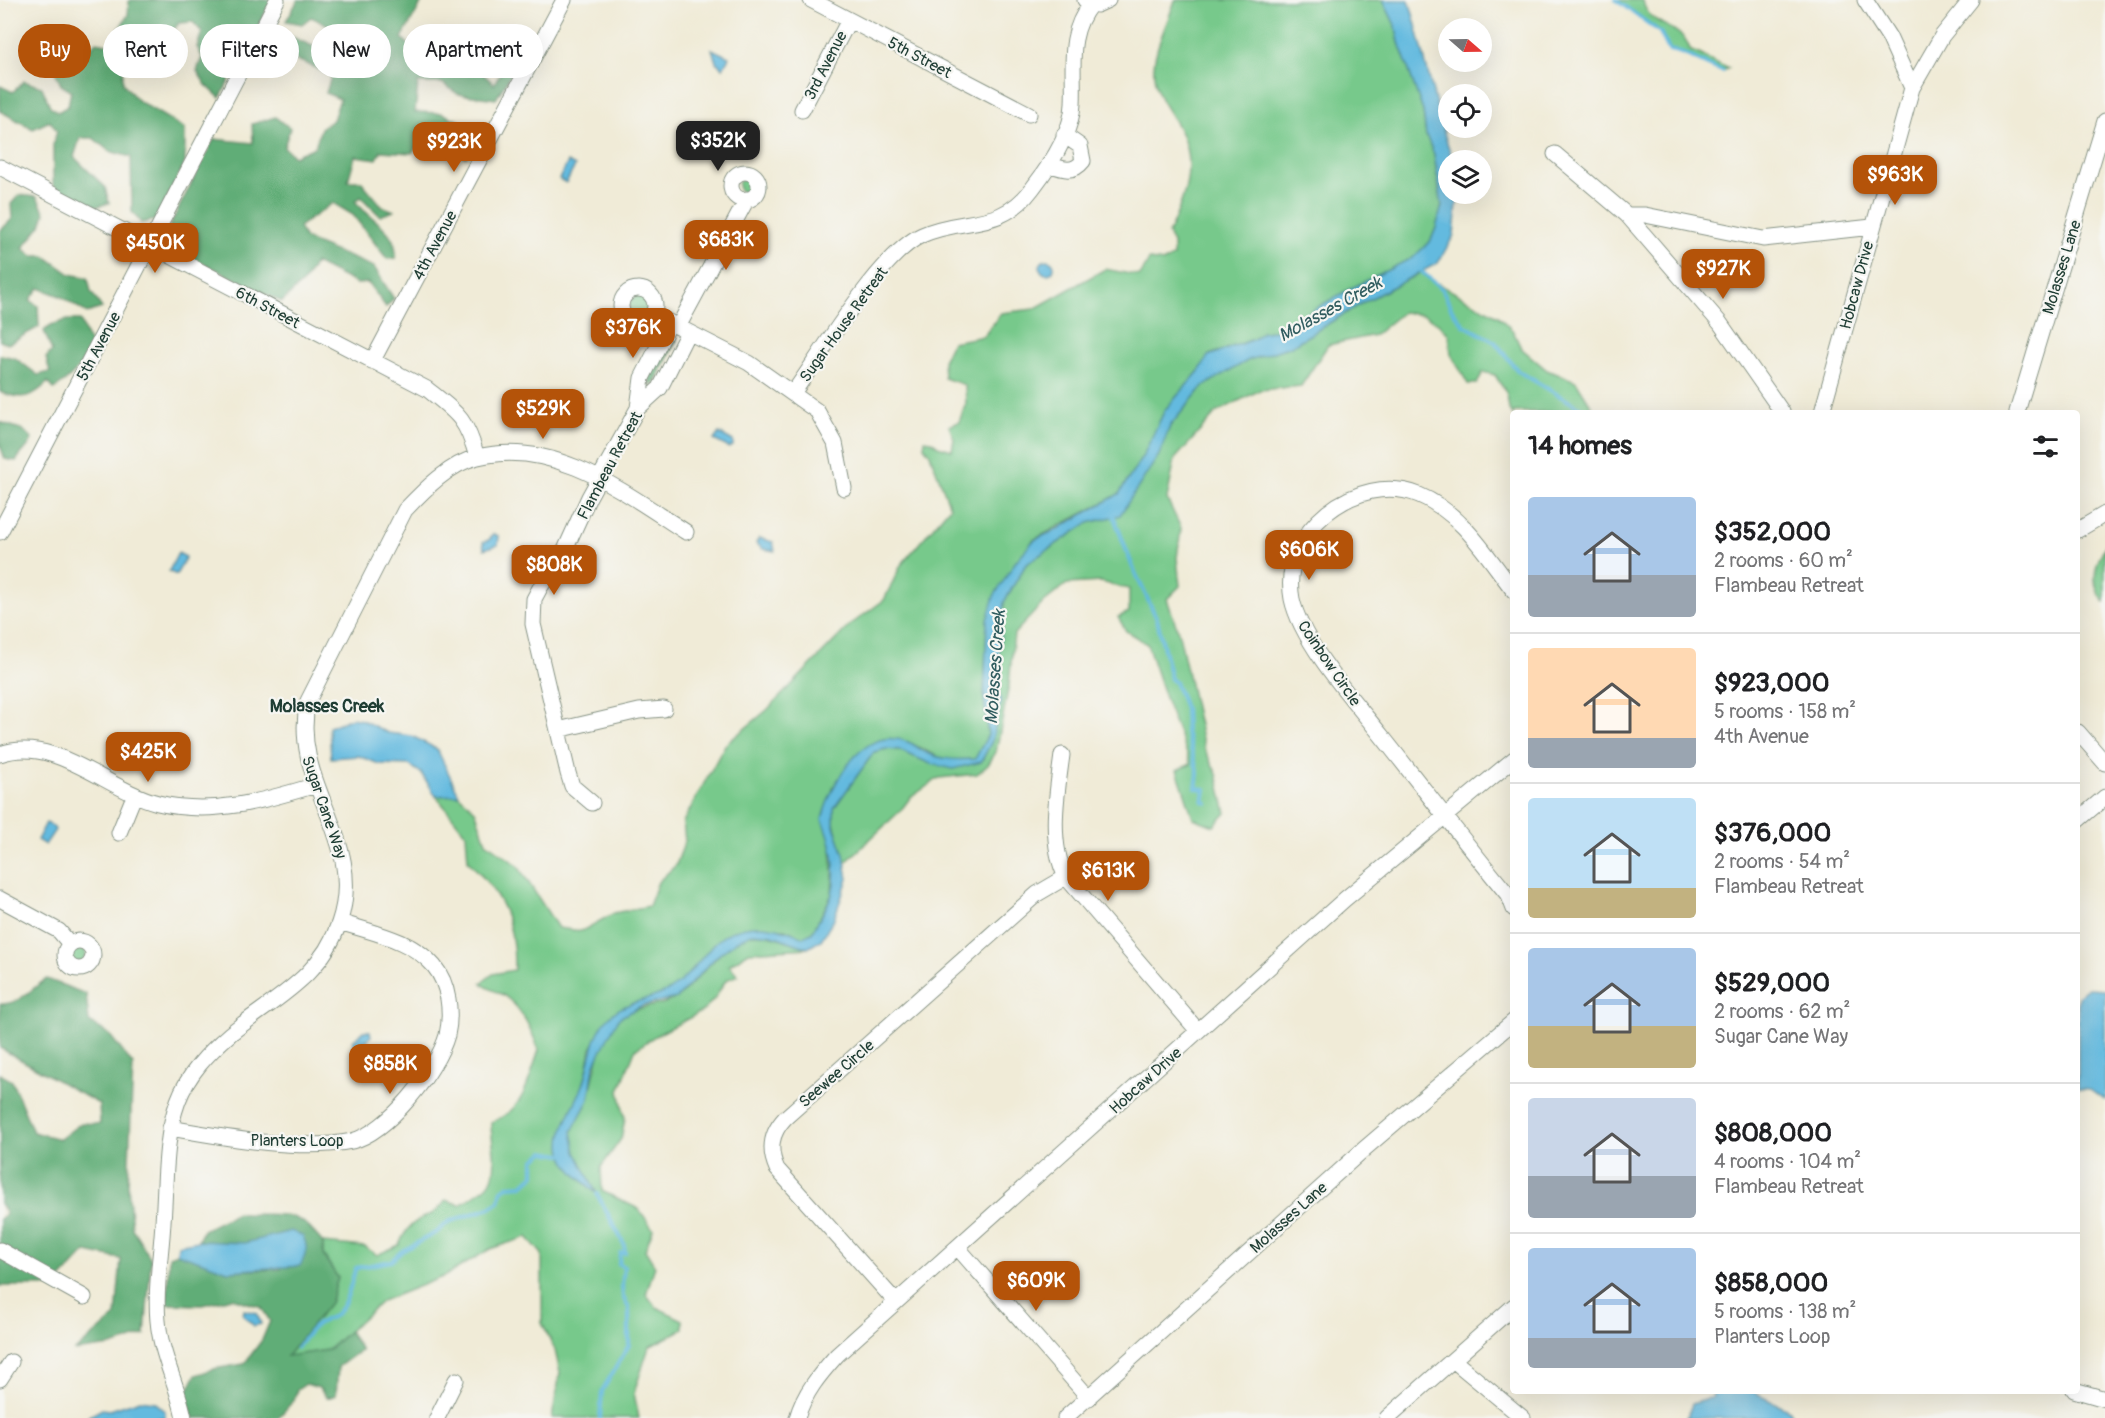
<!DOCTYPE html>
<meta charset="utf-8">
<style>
body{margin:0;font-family:Pangolin,sans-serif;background:#f6f6f6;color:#202124;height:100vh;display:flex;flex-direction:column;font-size:22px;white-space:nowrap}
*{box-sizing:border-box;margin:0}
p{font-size:20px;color:#757577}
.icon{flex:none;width:33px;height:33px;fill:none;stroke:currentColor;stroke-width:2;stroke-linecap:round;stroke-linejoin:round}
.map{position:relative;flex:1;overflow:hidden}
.details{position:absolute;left:1510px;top:410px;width:570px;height:984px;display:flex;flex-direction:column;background:#fff;border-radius:6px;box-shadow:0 6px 24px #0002}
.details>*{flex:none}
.guide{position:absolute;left:18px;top:24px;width:570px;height:54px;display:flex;gap:12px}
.needle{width:39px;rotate:110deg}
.tools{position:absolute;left:1438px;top:18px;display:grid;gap:12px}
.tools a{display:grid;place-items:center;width:54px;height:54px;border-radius:50%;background:#fff;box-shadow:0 6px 24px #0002;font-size:30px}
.price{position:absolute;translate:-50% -51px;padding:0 14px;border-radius:12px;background:#b45309;color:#fff;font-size:20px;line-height:39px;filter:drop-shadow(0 2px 3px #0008)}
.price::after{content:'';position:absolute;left:50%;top:36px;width:18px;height:14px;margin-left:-9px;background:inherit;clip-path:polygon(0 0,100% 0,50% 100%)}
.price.on{background:#222;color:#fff}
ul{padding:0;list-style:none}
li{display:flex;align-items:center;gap:18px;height:150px;padding:0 18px}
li+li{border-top:2px solid #e0e0e0}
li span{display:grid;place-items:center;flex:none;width:168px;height:120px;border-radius:6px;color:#555}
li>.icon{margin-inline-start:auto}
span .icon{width:72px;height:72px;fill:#fffc;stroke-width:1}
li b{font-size:26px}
h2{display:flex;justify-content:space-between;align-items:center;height:72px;padding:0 18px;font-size:26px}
.tag{padding:0 21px;border-radius:27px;background:#fff;box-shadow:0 6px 24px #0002;font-size:21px;line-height:54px}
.tag.on{background:#b45309;color:#fff}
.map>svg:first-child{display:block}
.green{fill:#77c98b;stroke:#4b8360;stroke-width:1.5}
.forest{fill:#61ad77;stroke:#407556;stroke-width:1.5}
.water{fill:#63badf;stroke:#417c8a;stroke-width:1.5}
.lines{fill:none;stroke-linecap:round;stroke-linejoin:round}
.stream{stroke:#63badf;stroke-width:4}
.minor-casing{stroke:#889486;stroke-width:17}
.minor{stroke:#fff;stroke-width:15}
.labels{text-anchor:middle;stroke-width:4.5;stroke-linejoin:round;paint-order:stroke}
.street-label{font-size:16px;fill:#1f3d34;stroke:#f6f6f2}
.water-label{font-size:18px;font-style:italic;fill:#305c5f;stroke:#f6f6f2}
.neighbourhood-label{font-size:18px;font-weight:bold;fill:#1f3d34;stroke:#f6f6f2}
</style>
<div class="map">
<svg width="2105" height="1418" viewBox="0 0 2105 1418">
<rect width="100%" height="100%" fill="#f6f6f2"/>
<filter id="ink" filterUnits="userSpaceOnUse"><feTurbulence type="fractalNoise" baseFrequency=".0167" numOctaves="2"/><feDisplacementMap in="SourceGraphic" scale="12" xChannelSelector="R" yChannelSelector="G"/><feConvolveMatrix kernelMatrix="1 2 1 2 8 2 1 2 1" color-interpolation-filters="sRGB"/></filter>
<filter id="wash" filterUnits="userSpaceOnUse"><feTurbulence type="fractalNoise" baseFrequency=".008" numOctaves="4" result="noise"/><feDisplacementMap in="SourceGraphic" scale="24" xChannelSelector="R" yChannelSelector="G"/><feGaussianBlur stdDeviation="1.35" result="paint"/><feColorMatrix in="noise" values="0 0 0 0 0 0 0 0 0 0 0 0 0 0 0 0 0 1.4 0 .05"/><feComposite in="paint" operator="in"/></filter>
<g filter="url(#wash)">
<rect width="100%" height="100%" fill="#f0ebd7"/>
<path class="green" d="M1175 0H1383L1396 27 1399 42 1423 111 1426 135 1434 154 1442 206 1436 228 1431 240 1414 257 1350 289 1276 331 1262 332 1254 339 1209 355 1200 370 1165 410 1143 456 1119 494 1033 540 987 620 984 698 988 735 975 759 945 760 908 742 889 739 833 787 830 835 833 875 832 894 812 933 803 937 785 929 735 930 714 944 681 983 668 992 616 1011 607 1020 591 1049 585 1082 563 1133 562 1155 581 1180 596 1192C588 1177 573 1156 572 1138 571 1121 586 1112 589 1097 595 1074 599 1032 620 1017 638 1004 664 1008 679 996 699 980 729 934 755 934 774 933 790 943 808 948L749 952 729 965 738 975 726 980 715 998 703 1011 655 1036 635 1050 619 1091 625 1118 621 1139 601 1167 602 1191 639 1209 653 1229 645 1250 655 1266 646 1294 656 1307 683 1320V1329L649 1347 634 1393 639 1418H552L560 1373 555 1350 542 1323V1254L527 1237 490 1249 445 1276 382 1301 328 1350 286 1357 330 1303 338 1278 323 1254V1243L365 1247 377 1255 399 1245C413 1210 433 1222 446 1200L460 1205C468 1199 479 1193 487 1186 502 1171 490 1140 491 1122 525 1111 528 1080 539 1050 531 1030 524 1011 506 997 498 991 489 990 481 983L493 974 514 970C515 921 502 895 468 861L466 834 436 796 459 795 475 810 486 842 518 866 558 928 582 931 614 913 649 906 658 882 676 865 685 841 683 822 725 745 767 710 850 625 884 600 901 565 950 507 930 454 924 446 925 440 932 441 938 446 952 450 954 439 949 426 959 422 966 403 965 385 944 378 943 361 952 342 984 336 1001 313 1034 309 1105 269 1140 276 1149 260 1164 262 1173 256V243L1168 234C1183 202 1197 168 1181 133 1171 111 1157 102 1154 75 1152 51 1168 23 1175 0Z
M1616 0H1643C1646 23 1671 24 1684 38 1687 41 1689 48 1691 51 1706 55 1713 64 1729 68L1723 71C1704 66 1688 52 1669 50L1660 32Z
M738 185a7 7 0 1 1 14 0a7 7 0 1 1-14 0Z
M1422 272 1437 283 1498 316 1513 331 1521 348 1547 370 1576 381 1595 412H1514L1513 415 1509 410 1507 394 1495 375 1483 372 1477 384H1468L1451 354 1449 335 1438 323 1424 315 1403 312 1375 335 1328 345 1301 386 1260 390 1217 412 1175 459 1167 499 1181 528 1177 558 1180 586 1167 599 1179 634 1204 748 1217 774 1226 813 1214 826 1193 818 1177 770 1191 764 1167 704 1147 644 1126 631 1118 617 1129 612V589L1101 582 1067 584 1044 602 1014 634 1009 685 996 752 988 765 977 774 939 778 910 798 901 810 845 863 834 823V808L874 752 886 749 899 750 931 764 981 762 992 741 1000 701 996 683 1004 602 1026 564 1088 523 1097 520 1145 476 1159 455 1170 426 1203 386 1248 360 1291 346 1364 302Z
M629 306a10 10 0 1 1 20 0a10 10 0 1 1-20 0Z
M2105 546V602C2089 586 2095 564 2105 546Z
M70 954a8 8 0 1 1 16 0a8 8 0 1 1-16 0Z"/>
<path class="forest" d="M132 0H272L220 98 206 85 197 71 202 57 197 47 202 32 193 22 179 23 158 50 140 45 119 29 128 15 129 1Z
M298 0H423L402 38 414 50 450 55 464 68 481 72 494 84 505 65 490 53 498 47 517 64 496 99 458 94 442 83H418L415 112 442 113 479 131 466 157 424 137 412 153 381 151 377 159 355 156 348 181H361L382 206 394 211 380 216 361 197 355 201C371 221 398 229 396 258L387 259 353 215 333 203 299 227 305 239 374 267 394 299 386 307 368 283 357 284 315 263 305 280 282 302 168 246 164 237 214 139 253 143 252 124 275 117 290 128 284 147 294 156 315 147 321 128 333 120 340 99 326 93 331 77C309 62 286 54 260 55L275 30 317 48 320 42 338 51H348L356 42 348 34 332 41 327 24 311 17 302 24 286 21Z
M96 42 112 45 123 57V83L137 100 185 129V163L156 220 141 223 132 212 131 157 109 151 93 138H80L74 157 105 187 109 203 96 207 53 186V145L57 131 50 121 33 129 0 111V86L13 92 24 81 42 87 50 106 58 112 68 106 71 91 61 85 53 67 66 56 86 53Z
M19 195 37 197 45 213 41 225 23 248 33 256H45L70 274 88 278 91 292 102 308 87 313 60 296 39 288 30 300 38 306 39 327 8 344 0 341V231L12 219 11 204Z
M67 320H80L91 346C83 365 72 378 54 389L48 382C32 399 21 400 0 392V355L15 358 38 375 50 372 46 358 52 351 44 331 51 325Z
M671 336 677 340 653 386 651 385 648 377Z
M0 422 23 430 32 439C29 448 21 452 16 461L5 459 0 445Z
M47 979 86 994 89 1022 109 1034 133 1065 128 1186 132 1228 151 1259 145 1335 111 1346 75 1351 116 1316 121 1259 86 1252 54 1286H0V1219L6 1214 0 1203V1074L12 1081 33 1132 60 1139 81 1123 100 1124 99 1104 0 1048V1004C21 1004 30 989 47 979Z
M237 1213C259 1217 283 1209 303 1222 310 1227 317 1236 323 1243V1255L338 1278 330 1303 287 1356 328 1350 349 1331 361 1350 338 1367 336 1395 327 1398 319 1388 306 1384 297 1390 294 1400 278 1418H193L186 1393 196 1375 213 1369 244 1364 262 1340 270 1321 261 1307 232 1298 202 1305 167 1304 169 1256 177 1253 228 1271 281 1269 291 1231 245 1243 198 1241 203 1230Z"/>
<path class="water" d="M1383 0H1409C1425 53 1434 108 1453 160H1449V194H1458L1454 235 1438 263 1364 302 1291 346 1249 360 1203 386 1170 426 1159 455 1120 515 1088 523 1026 564 1004 602 996 683 1001 701 992 741 981 762 953 769 931 764 899 750 886 749 874 752 834 808V826L844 854 848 879 833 921 821 940 808 948 772 935 753 933 737 941 717 956 677 998 641 1006 619 1018 601 1051 594 1066 589 1099 572 1131 576 1152 597 1194C586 1184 566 1169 562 1153 556 1130 576 1105 583 1085 592 1060 591 1029 616 1011 633 999 657 1000 674 987 690 975 701 958 714 944 740 918 773 924 803 937L812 933C818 920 828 907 832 894 838 872 832 838 822 819 832 783 862 724 908 742 914 744 919 749 925 752 941 760 957 760 975 759L988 735 984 698 987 620 994 596 1016 561 1034 540 1056 530 1119 494 1143 456 1165 410 1200 370 1208 356 1254 339 1262 332 1276 331 1350 289 1414 257 1431 240 1436 228 1442 206 1434 154 1426 135 1423 111 1399 42 1396 27Z
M712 49 729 57 723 68 716 62Z
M568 162 575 166 566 183 559 179Z
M1040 267a7 7 0 1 1 14 0a7 7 0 1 1-14 0Z
M719 433 733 441V446L729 448 714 440Z
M493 534 499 536 498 545 484 549 483 542 489 540Z
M759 538 773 542 775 551 763 549 756 543Z
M178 553 186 557 176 575 169 571Z
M352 718 362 720 388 733 412 736 437 749 459 795 436 796 421 773 409 765 379 764 359 756 331 758 329 727Z
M46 823 53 826 55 830 45 845 37 840Z
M2088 988 2105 989V1100L2090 1089 2078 1088V996Z
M363 1031H370L371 1036 360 1048 353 1049V1041Z
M291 1231 303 1236C309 1248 306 1255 300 1266L228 1271 177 1253 178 1245 198 1241 245 1243Z
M244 1310 257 1313 261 1324 254 1326 243 1315Z
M1712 1390 1755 1391 1758 1395 1790 1410 1793 1418H1687L1692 1404 1713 1397Z
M140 1400 155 1402 165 1411V1418H86L102 1409 110 1410Z"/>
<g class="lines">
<path class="stream" d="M1616 0 1660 32 1669 50C1688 52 1704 66 1723 71
M1422 272 1442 289 1452 310 1464 325 1495 342 1518 371 1587 412
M1114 517 1133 568 1157 619 1171 679 1175 682 1185 708 1186 732 1198 773 1196 788 1205 789 1203 801 1207 803
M597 1194 624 1244 625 1253H620L619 1264 624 1267 622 1286 623 1297 629 1308V1345L602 1391 600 1418
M297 1348C304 1339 312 1326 323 1321 327 1318 332 1318 335 1315 349 1303 350 1283 356 1268L391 1261 402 1251 437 1232 448 1222 490 1208 499 1202 502 1190 508 1186 523 1185 534 1175V1160L544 1152 562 1155"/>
</g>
</g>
<g filter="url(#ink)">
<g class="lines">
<g class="minor-casing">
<path id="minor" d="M811 0 1029 114
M1085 0 1097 5 1108 0
M1865 0 1889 37 1912 88
M802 110 849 20
M1555 154 1627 215H1645L1763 239 1872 227
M1049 164C1062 169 1073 174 1083 161L1080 146 1064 135
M0 167 427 389C458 414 466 418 477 457
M731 186a14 14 0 1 1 28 0a14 14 0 1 1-28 0Z
M1627 215 1720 323 1782 412
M621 306a17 17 0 1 1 34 0a17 17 0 1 1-34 0Z
M653 314 749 363 817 411 835 443 844 488
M678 327 747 199
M372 362 564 0
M793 393C822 353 880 254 922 235 965 216 1000 232 1032 189 1049 167 1072 133 1073 104 1075 67 1066 35 1091 4
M638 408 642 378 670 323
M1822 412 1912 88 1942 36 1971 0
M2017 412 2105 121
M2078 530 2105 514
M0 532 277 0
M1514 591C1486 555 1462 513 1419 495 1357 470 1279 532 1292 599 1301 642 1354 701 1381 735 1424 789 1465 843 1509 896L1514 909
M558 730 639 711 664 709
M2078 732 2105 763
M0 754C56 735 105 789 158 803 212 816 264 801 316 785
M1062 755C1057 793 1048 842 1066 877L1198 1031
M592 803 572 786 568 773 533 624 534 599 541 586 565 550 589 497 638 408 660 388 688 332
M2078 820 2105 797
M119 833 134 796
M0 899 59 931 70 944
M65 955a14 14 0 1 1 28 0a14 14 0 1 1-28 0Z
M170 1128C222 1137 301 1152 352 1141 388 1132 437 1071 447 1035 452 1013 449 984 434 966 411 939 372 933 340 922
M958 1248 1089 1398
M0 1250 84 1297
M896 1302 777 1169C768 1149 771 1133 785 1118L1037 894 1066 877
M1453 1360 1523 1418
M0 1379 11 1362
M2074 1390 2105 1399
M184 1418C179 1390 165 1363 160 1335 153 1299 161 1259 163 1222 166 1183 164 1139 178 1101 188 1074 208 1053 230 1034 271 1000 321 978 339 923 368 839 289 784 308 701L405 510C424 490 450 463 478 457 555 438 625 493 686 532
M437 1418 456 1380
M797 1418C804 1393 820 1374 837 1355L1345 899 1514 759
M1065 1418 1363 1150 1514 1021
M1387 1418 1514 1306"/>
</g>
<use href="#minor" class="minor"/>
</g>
</g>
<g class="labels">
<g class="street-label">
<text transform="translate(920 57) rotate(28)" y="6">5th Street</text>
<text transform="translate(825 65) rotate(-63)" y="6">3rd Avenue</text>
<text transform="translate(434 245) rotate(-62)" y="6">4th Avenue</text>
<text transform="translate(2061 267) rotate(-73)" y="6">Molasses Lane</text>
<text transform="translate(1856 285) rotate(-75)" y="6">Hobcaw Drive</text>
<text transform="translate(268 307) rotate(28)" y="6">6th Street</text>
<text transform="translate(843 324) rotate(-54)" y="6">Sugar House Retreat</text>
<text transform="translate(98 346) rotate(-62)" y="6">5th Avenue</text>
<text transform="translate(609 465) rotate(-62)" y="6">Flambeau Retreat</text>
<text transform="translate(1330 663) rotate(56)" y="6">Coinbow Circle</text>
<text transform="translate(325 807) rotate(71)" y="6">Sugar Cane Way</text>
<text transform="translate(836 1073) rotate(-41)" y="6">Seewee Circle</text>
<text transform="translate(1145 1080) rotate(-42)" y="6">Hobcaw Drive</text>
<text x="297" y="1146">Planters Loop</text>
<text transform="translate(1288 1217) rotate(-42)" y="6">Molasses Lane</text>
</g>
<g class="water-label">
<text transform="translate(1330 309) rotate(-29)" y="6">Molasses Creek</text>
<text transform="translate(995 667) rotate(-86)" y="6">Molasses Creek</text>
</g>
<g class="neighbourhood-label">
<text x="327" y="712">Molasses Creek</text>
</g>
</g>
</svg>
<div class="tools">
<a><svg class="needle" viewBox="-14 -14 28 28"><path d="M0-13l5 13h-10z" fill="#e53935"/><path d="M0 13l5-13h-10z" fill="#757577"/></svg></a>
<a><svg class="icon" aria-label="locate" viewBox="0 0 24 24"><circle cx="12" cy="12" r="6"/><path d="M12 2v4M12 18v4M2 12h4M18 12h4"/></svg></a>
<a><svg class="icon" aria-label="layers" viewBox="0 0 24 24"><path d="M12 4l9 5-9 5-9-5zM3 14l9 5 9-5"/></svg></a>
</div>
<b class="price on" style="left:718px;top:172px">$352K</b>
<b class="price" style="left:454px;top:173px">$923K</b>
<b class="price" style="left:1895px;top:206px">$963K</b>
<b class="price" style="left:726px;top:271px">$683K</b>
<b class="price" style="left:155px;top:274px">$450K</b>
<b class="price" style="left:1723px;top:300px">$927K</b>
<b class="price" style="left:633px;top:359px">$376K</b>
<b class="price" style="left:543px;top:440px">$529K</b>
<b class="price" style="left:1309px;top:581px">$606K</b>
<b class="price" style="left:554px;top:596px">$808K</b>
<b class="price" style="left:148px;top:783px">$425K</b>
<b class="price" style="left:1108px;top:902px">$613K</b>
<b class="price" style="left:390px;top:1095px">$858K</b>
<b class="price" style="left:1036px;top:1312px">$609K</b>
<div class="guide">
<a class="tag on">Buy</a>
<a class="tag">Rent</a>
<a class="tag">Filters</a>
<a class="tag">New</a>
<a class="tag">Apartment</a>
</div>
<section class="details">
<h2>14 homes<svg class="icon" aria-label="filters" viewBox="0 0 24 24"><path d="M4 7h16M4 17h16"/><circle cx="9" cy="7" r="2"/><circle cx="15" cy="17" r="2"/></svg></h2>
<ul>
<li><span style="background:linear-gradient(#a9c7e8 65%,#9aa5b1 0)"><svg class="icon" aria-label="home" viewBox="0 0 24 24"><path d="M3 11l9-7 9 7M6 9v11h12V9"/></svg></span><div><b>$352,000</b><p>2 rooms · 60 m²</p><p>Flambeau Retreat</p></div></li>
<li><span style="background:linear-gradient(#ffd9b3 75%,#9aa5b1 0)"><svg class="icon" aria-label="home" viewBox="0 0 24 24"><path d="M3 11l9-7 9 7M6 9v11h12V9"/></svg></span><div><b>$923,000</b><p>5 rooms · 158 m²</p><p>4th Avenue</p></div></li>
<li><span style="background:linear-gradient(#bfe0f5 75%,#c2b280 0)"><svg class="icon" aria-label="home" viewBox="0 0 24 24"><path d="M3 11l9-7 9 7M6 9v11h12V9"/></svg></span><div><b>$376,000</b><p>2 rooms · 54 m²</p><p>Flambeau Retreat</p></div></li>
<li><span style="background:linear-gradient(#a9c7e8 65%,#c2b280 0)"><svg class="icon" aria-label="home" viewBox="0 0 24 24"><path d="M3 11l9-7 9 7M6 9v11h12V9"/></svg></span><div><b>$529,000</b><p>2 rooms · 62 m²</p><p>Sugar Cane Way</p></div></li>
<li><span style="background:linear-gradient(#c9d6e8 65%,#9aa5b1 0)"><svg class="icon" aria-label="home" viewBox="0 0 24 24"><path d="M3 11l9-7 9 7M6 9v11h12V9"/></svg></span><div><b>$808,000</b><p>4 rooms · 104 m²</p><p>Flambeau Retreat</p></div></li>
<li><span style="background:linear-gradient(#a9c7e8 75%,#9aa5b1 0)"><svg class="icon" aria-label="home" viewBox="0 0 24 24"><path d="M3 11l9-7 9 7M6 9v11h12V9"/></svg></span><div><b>$858,000</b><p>5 rooms · 138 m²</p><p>Planters Loop</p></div></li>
</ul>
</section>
</div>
